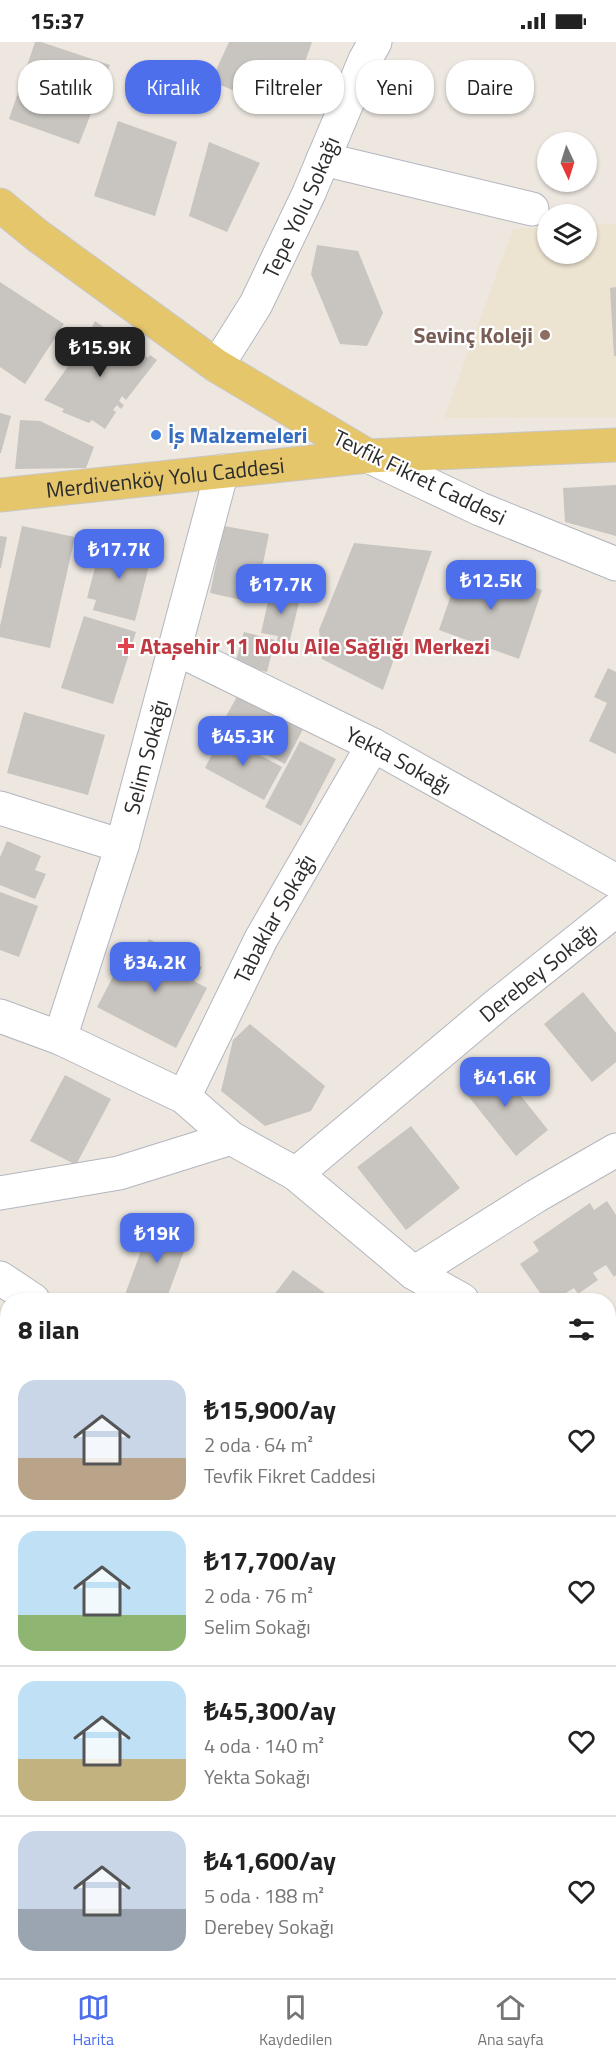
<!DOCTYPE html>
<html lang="tr">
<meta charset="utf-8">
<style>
body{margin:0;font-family:"Titillium Web",sans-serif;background:#f2f2f2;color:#222;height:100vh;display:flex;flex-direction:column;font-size:22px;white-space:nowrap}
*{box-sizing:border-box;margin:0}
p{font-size:20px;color:#767676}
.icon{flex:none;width:33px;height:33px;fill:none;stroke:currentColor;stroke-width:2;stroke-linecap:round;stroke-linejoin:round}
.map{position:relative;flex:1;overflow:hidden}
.sheet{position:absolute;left:0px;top:1251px;width:616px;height:686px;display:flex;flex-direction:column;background:#fff;border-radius:24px 24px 0 0;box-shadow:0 2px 4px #0004}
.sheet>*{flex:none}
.top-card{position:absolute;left:18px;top:18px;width:580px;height:54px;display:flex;gap:12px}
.needle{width:39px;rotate:176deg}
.controls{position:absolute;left:537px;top:90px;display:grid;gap:12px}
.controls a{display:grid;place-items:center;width:60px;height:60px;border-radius:50%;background:#fff;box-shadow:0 2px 4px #0004;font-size:30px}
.price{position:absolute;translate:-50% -51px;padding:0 14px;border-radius:12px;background:#4e6fec;color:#fff;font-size:20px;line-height:39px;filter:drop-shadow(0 2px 3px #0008)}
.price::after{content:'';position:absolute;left:50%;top:36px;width:18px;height:14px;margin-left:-9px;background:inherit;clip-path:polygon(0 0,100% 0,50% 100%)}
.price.selected{background:#222;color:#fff}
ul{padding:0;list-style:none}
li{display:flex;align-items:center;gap:18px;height:150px;padding:0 18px}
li+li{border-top:2px solid #e0e0e0}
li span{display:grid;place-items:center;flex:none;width:168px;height:120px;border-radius:18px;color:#555}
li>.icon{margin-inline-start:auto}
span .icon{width:72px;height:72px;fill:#fffc;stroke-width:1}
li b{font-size:26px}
h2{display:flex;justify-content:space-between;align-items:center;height:72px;padding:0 18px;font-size:26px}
.tag{padding:0 21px;border-radius:24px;background:#fff;box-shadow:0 2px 4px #0004;font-size:21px;line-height:54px}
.tag.selected{background:#4e6fec;color:#fff}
.status{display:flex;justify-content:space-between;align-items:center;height:42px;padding:0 30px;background:#fff;direction:ltr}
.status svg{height:16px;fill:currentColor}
.tab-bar{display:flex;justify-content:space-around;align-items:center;height:84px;border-top:2px solid #e0e0e0;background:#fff;font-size:16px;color:#767676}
.tab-bar a{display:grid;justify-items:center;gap:3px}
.tab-bar .selected{color:#4e6fec}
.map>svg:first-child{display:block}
.education{fill:#ede3d1}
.medical{fill:#f2dee0}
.water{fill:#7ccce6}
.building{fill:#c8c4bf}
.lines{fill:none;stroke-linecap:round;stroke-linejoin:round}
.minor-casing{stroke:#b3b6be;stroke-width:35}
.major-casing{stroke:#c8c8c8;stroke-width:35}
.minor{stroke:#fff;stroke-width:33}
.major{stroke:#e6c66b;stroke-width:33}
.education-dot{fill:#8d6e63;stroke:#fff;stroke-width:2}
.shop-dot{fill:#3f7fe0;stroke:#fff;stroke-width:2}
.health-dot{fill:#e0444e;stroke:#fff;stroke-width:2}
.labels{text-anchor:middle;stroke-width:4.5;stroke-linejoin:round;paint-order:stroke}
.street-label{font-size:22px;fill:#2c2c2c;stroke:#fff}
.education-label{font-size:22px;font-weight:bold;fill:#785e54;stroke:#fff;text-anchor:end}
.shop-label{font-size:22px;font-weight:bold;fill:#366cbe;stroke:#fff;text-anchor:start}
.health-label{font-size:22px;font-weight:bold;fill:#be3a42;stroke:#fff;text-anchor:start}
</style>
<div class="status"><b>15:37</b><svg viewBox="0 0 49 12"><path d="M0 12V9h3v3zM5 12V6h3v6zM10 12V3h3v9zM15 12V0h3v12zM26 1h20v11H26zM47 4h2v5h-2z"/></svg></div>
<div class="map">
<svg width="616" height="1936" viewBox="0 0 616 1936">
<rect width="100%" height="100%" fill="#ede7e0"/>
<path class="education" d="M616 182V375L444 376 513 187 547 185 548 212H586L587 183Z
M0 1925 7 1926 8 1929H23L62 1936H0Z"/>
<path class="medical" d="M0 1722 7 1728V1832L0 1830Z"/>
<path class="water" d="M0 1495 7 1497V1537L0 1534Z"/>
<path class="building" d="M35 0H41L110 23 79 102 9 77Z
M229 0H312L287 71 211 39Z
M118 79 177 100 155 174 94 154Z
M209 100 260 121 227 190 189 174Z
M317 203 358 209 383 271 367 304 340 302 311 232Z
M0 240 64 282 25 342 0 325Z
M616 245V314H614L610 246Z
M95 279 148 316 150 313 157 318 126 358 122 354 119 359 124 363 121 367 117 363 113 368 116 370 105 387 92 378 89 381 62 370 64 367 44 358 95 287 92 285Z
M0 371 11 374 1 411H0Z
M20 378 40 379 94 405 86 426 15 427Z
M616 443V494L565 480 563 446Z
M22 484 75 495 50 606 0 595V584Z
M224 484 269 492 255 561 210 551Z
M0 494 7 495 1 526H0Z
M107 497 146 508 142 523 149 524 135 579 93 568 96 558 87 556 101 503 105 504Z
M354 501 432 509 383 648 322 617 319 588Z
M462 521 542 548 519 617 439 588Z
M271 546 301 552 288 606 276 603 278 594 261 591Z
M84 574 136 590 113 662 61 646Z
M244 590 275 598 267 630 235 622Z
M608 626 616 630V712L589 699 607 661 594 655Z
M239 651 303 687 285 722 219 687Z
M24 670 105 693 88 753 7 731Z
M222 693 282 725 264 758 205 726Z
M300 699 336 717 301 784 265 765Z
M7 799 41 814 35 828 46 832 35 857 0 843V815Z
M0 850 38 864 19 915 0 908Z
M149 897 202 925 194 939 207 946 176 1006 97 965 127 908 140 914Z
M583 950 616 991V1020L592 1040 544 982Z
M250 982 325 1044 311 1069 265 1084 221 1049 233 998Z
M493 1019 548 1088 516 1114 461 1045Z
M65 1033 111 1057 76 1123 30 1099Z
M411 1084 460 1146 406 1188 357 1125Z
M607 1159 616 1173V1233L614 1235 606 1223 593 1231 598 1238 578 1252 574 1246 555 1258H545L520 1222 539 1209 533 1200 590 1161 594 1168Z
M152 1179 190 1193 166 1258H123Z
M293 1228 335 1258H270Z
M609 1378 616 1381 609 1399Z
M0 1549 8 1553V1639L0 1636Z
M609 1651 616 1658V1682L613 1685 616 1692 609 1699Z
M609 1828 616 1829V1917L609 1916Z"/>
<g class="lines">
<g class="minor-casing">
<g id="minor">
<path d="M323 117 532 167"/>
<path id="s1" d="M217 324 256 262 309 151 365 18 375 0"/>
<path d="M368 414 480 467 616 522"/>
<path id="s2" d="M175 606 373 703 616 839"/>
<path d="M0 766 122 804"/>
<path d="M0 974 60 996 184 1055 231 1096 296 1132 414 1231 462 1258"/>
<path id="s3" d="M60 996 122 804 222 429"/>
<path id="s4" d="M184 1055 261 897 373 703"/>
<path id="s5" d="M296 1132 497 963 616 868"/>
<path d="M0 1151 119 1131 231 1096"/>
<path d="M414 1231 536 1154 616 1108"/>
<path d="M0 1236 33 1258"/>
<path d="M609 1336 616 1339"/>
<path d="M0 1464 8 1467"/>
<path d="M609 1524 616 1530"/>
<path d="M0 1697 8 1702"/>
<path d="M609 1756 616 1750"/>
<path d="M0 1846 8 1848"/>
<path d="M0 1891 8 1893"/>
<path d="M236 1929 239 1936"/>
<path d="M317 1929 360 1936"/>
<path d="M449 1936 453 1929"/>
</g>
</g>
<g class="major-casing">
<g id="major">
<path d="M0 163 38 194 217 324 368 414"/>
<path id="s6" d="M0 453 368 414 616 403"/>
</g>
</g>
<use href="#minor" class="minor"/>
<use href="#major" class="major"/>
</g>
<circle class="education-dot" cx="545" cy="293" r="6"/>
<circle class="shop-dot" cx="156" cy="393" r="6"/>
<path class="health-dot" d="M123 595h6v6h6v6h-6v6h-6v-6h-6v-6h6z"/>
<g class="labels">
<g class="street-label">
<text dy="8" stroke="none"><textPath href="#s1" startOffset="180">Tepe Yolu Sokağı</textPath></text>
<text dy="8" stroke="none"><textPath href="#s6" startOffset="166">Merdivenköy Yolu Caddesi</textPath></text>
<text transform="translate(420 435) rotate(26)" y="8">Tevfik Fikret Caddesi</text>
<text dy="8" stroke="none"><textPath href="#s3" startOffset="294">Selim Sokağı</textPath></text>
<text dy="8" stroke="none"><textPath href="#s2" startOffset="250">Yekta Sokağı</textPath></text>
<text dy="8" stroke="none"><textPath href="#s4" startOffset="200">Tabaklar Sokağı</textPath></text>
<text dy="8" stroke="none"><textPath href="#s5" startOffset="315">Derebey Sokağı</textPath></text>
</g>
<g class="education-label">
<text x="533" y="301">Sevinç Koleji</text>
</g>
<g class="shop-label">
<text x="168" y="401">İş Malzemeleri</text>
</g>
<g class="health-label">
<text x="140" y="612">Ataşehir 11 Nolu Aile Sağlığı Merkezi</text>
</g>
</g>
</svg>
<div class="controls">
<a><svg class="needle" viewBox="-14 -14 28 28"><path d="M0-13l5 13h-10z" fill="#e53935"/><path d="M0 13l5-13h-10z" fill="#767676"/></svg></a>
<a><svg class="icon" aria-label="layers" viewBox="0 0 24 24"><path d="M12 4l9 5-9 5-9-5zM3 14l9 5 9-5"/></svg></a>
</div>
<b class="price selected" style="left:100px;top:336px">₺15.9K</b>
<b class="price" style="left:119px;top:538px">₺17.7K</b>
<b class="price" style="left:491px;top:569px">₺12.5K</b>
<b class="price" style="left:281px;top:573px">₺17.7K</b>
<b class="price" style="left:243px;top:725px">₺45.3K</b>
<b class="price" style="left:155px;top:951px">₺34.2K</b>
<b class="price" style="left:505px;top:1066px">₺41.6K</b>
<b class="price" style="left:157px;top:1222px">₺19K</b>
<div class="top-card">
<a class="tag">Satılık</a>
<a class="tag selected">Kiralık</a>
<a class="tag">Filtreler</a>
<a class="tag">Yeni</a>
<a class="tag">Daire</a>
</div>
<section class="sheet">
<h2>8 ilan<svg class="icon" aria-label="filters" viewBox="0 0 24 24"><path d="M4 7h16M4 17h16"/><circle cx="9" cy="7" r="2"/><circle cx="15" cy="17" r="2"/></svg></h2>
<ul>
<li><span style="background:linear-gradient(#c9d6e8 65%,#b9a48a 0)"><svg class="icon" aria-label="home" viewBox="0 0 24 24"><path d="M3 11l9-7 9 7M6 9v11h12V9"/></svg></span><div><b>₺15,900/ay</b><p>2 oda · 64 m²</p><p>Tevfik Fikret Caddesi</p></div><svg class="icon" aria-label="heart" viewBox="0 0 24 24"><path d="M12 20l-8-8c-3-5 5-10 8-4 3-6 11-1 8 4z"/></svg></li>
<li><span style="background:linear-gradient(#bfe0f5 70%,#8fb573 0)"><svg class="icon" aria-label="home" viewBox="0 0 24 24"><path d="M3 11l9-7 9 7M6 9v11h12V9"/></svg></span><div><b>₺17,700/ay</b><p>2 oda · 76 m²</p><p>Selim Sokağı</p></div><svg class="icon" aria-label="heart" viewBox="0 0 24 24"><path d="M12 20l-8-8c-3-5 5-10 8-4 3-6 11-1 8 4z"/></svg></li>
<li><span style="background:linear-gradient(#bfe0f5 65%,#c2b280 0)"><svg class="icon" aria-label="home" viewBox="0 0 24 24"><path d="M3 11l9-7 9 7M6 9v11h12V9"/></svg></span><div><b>₺45,300/ay</b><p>4 oda · 140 m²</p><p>Yekta Sokağı</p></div><svg class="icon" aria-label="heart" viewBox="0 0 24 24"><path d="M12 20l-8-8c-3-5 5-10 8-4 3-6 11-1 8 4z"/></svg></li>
<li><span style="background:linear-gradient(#c9d6e8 65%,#9aa5b1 0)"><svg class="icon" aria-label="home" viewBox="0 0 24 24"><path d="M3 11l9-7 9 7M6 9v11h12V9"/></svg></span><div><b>₺41,600/ay</b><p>5 oda · 188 m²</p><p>Derebey Sokağı</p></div><svg class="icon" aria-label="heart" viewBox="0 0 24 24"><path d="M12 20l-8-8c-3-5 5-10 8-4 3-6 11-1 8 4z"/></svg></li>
</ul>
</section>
</div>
<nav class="tab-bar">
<a class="selected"><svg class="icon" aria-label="map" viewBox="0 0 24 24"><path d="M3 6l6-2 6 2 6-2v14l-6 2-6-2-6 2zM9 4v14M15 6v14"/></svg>Harita</a>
<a><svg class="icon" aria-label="saved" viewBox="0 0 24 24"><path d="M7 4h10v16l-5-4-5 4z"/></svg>Kaydedilen</a>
<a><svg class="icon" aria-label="home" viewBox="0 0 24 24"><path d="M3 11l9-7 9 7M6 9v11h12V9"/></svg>Ana sayfa</a>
</nav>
